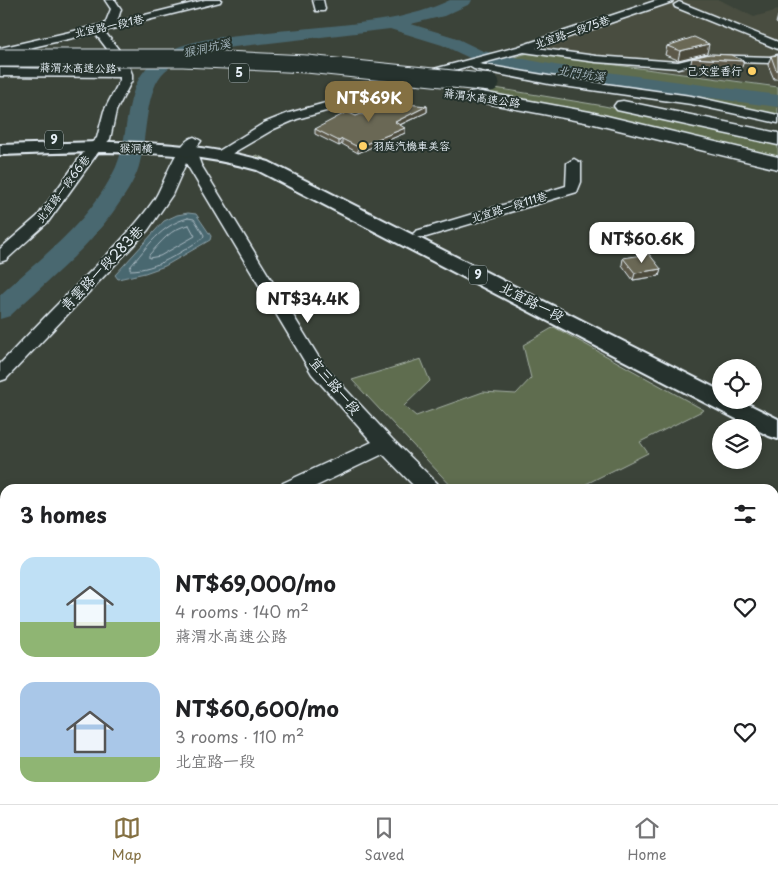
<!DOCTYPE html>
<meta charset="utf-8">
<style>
body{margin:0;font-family:"Playpen Sans","LXGW WenKai TC",sans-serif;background:#f6f6f6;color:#202124;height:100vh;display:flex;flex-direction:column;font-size:19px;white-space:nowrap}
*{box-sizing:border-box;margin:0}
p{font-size:16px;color:#757577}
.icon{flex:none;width:28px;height:28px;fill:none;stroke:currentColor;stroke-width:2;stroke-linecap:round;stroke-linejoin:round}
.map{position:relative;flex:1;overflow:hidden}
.side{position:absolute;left:0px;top:484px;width:779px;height:321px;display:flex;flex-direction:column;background:#fff;border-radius:15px 15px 0 0;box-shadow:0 2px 8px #0003}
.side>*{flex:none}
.controls{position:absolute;left:712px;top:359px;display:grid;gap:10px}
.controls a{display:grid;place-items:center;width:50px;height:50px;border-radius:50%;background:#fff;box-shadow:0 2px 8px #0003;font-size:25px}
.price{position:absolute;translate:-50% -42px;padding:0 11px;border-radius:10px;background:#fff;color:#222;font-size:16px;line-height:32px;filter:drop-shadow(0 1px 2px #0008)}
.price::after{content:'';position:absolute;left:50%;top:30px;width:15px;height:11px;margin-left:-8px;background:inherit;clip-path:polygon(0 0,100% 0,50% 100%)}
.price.current{background:#847042;color:#fff}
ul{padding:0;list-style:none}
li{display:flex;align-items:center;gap:15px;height:125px;padding:0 20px}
li span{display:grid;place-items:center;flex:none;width:140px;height:100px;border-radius:15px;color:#555}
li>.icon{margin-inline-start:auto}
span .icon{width:60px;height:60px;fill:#fffc;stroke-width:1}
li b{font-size:21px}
h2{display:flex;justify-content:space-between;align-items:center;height:60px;padding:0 20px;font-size:21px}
.tab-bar{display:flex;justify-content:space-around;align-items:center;height:70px;border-top:1px solid #e0e0e0;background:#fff;font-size:14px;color:#757577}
.tab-bar a{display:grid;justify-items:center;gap:2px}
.tab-bar .current{color:#847042}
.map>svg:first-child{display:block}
.built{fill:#494e41}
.green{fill:#5f6d4f;stroke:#a4afa4}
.water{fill:#4a6770;stroke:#899ea6}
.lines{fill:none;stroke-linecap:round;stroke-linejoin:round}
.shore{stroke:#a9bac2;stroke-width:1}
.river{fill:#4a6770;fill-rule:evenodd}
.minor-casing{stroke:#e8f1f8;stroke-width:3}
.major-casing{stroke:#e8f1f8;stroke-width:4}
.highway-casing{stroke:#e8f1f8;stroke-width:3}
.minor{fill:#26332d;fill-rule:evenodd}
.major{fill:#26332d;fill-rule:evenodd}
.highway{fill:#26332d;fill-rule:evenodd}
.highway-bridge-casing{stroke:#e8f1f8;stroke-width:19;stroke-linecap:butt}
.highway-bridge{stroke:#26332d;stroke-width:17}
.wall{fill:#5c5948;stroke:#e8f1f8}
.shaded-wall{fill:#4b493b;stroke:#e8f1f8}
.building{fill:#6b6854;stroke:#e8f1f8}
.poi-dot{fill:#ffd166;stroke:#26332d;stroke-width:2}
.labels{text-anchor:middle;stroke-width:4;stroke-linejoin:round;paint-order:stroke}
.far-street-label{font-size:11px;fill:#e8f1f8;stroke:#26332d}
.far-poi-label{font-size:11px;fill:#e8f1f8;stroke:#26332d;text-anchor:end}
.far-water-label{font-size:12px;font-style:italic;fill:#a9bac2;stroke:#26332d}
.shield{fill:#26332d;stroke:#aeb8bb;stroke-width:1}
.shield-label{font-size:12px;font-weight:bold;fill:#e8f1f8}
.street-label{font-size:14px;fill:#e8f1f8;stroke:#26332d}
</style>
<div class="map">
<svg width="778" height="804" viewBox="0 0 778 804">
<rect width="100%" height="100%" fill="#3b4339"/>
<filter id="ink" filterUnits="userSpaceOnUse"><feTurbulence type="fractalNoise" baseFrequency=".02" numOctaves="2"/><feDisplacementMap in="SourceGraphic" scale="10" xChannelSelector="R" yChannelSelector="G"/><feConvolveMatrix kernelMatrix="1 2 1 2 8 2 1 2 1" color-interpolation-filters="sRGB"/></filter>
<g filter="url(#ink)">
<path class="built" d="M680 0H720L754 17 778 10V86L522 52Z"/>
<path class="green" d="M528 53 778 87V115L498 68 493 63Z
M489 87 604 106 778 143V159C678 134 579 108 478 92Z
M257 155 486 271 481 274 252 157Z
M554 327 704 410 640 442 648 453 576 489H454L352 380 421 359 430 381 404 406 416 416 483 392 516 394 531 378 523 345Z"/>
<path class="water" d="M188 213 196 214 211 236 210 240 165 266 145 273 118 279 115 275 164 221 177 215Z"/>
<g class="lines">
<path class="shore" d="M188 218 194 219 204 235 203 238C181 252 157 270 130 270V267C147 247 161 225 188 218Z
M189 225 195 236 160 256 149 258V255C161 242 171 228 189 225Z"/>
<path class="river" d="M450 0H472L470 4 444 16 411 24 454 37 483 51 555 65 778 95V107L555 77 478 62 442 45 390 29 209 50C193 56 177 60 165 71 145 89 147 136 140 162 137 177 127 192 118 205 89 248 47 281 10 316L0 319V295C43 256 91 221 116 167 131 133 122 92 150 64 177 37 233 36 268 32 308 28 349 25 389 19 410 15 431 9 450 0Z"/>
<g class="minor-casing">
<path id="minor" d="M105 0H115L121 9 117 22 205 0H221L220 2 104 31 126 59 132 74V80L116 111 110 139 99 151 48 222 6 260 0 262V249L38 216 89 145 97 138 104 111 120 80V77L0 76V68L119 70 111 54 95 33 2 54H0V48L105 24 111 9Z
M313 0H323L325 9 324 11H316Z
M658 0H673L672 2 536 48 596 56 678 62 707 55 770 57 778 55V61L770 63 707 61 678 68 596 62 524 52 479 64 549 76 691 96 778 115V123L691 104 549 84 474 69 469 66 442 73 395 92 297 119 274 129 226 157 221 158 214 154 264 123 289 113 387 86 434 69 517 47Z
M679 2 778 42V49L675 7 674 5Z
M194 137 201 141 195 149 201 165 324 366 392 439 437 483 440 489H417L383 454 310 489H280L283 483 372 442 312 374 186 163 172 195 148 230 6 379 0 381V364C24 339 47 314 72 290 101 261 130 234 154 200 164 186 176 141 194 137Z
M574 159 581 163V182L577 192 426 237H416L413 234 416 231 566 186 567 163Z
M5 687V711L0 713V689Z
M475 800H503L501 804H473Z
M665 800H694L696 804H667Z"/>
</g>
<g class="major-casing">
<path id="major" d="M99 142C159 142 211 146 269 162L721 391V400H740L778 419V439L769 436 257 170C173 146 86 152 0 155V145Z"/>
</g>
<g class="highway-casing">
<path id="highway" d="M476 91 590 112 778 157V169L590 123 470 100 467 96 470 92Z
M623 101 778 133V145L617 110 614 106 617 102Z"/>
</g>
<use href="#minor" class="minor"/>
<use href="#major" class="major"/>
<use href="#highway" class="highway"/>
<g class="highway-bridge-casing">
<path id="highway-bridge" d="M0 58H183L307 64 491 83"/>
</g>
<use href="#highway-bridge" class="highway-bridge"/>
</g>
<path class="wall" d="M778 16V24L776 23Z
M667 46 707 53 678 60 665 55Z
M778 55V79H774L768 65 771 56Z
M692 58 744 61 741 70 690 67Z
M427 106V112L400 125 405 133 358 153 342 144 339 146 315 134V129L356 116H367Z
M623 258 661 269 659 276 633 280 622 265Z"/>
<path class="shaded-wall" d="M709 44 707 53 678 60 680 51Z
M427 106V112L395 127V122Z
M405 128V133L358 153V147Z
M342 139V144L339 146V141Z
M661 269 659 276 633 280 635 273Z"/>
<path class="building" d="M694 37 709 44 680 51 667 46Z
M710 54 731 55 744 61 692 58Z
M778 55V70H776L771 56Z
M375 101 427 106 395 122 405 128 358 147 342 139 339 141 315 129 347 112 356 116 361 114 367 116Z
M649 254 661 269 635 273 623 258Z"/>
</g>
<g class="poi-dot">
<circle cx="752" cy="71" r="5"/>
<circle cx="363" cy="146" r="5"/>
</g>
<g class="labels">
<g class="far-street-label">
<text transform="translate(109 26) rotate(-12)" y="4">北宜路一段1巷</text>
<text transform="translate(572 32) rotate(-19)" y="4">北宜路一段75巷</text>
<text transform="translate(78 68) rotate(1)" y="4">蔣渭水高速公路</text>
<text transform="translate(482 98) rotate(8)" y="4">蔣渭水高速公路</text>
<text transform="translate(136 148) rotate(1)" y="4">猴洞橋</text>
<text transform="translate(63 189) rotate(-53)" y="4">北宜路一段66巷</text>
<text transform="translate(509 207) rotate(-17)" y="4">北宜路一段111巷</text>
</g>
<g class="far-poi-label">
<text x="742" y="75">己文堂香行</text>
<text x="373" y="150" text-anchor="start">羽庭汽機車美容</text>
</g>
<g class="far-water-label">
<text transform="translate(207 48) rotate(-12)" y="4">猴洞坑溪</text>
<text transform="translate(581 74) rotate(8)" y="4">北門坑溪</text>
</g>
<g class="shield">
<rect x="229" y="63.5" width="20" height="19" rx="4"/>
<rect x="45" y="130.5" width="18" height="19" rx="4"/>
<rect x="469" y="265.5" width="18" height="19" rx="4"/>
</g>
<g class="shield-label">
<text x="239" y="77">5</text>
<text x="54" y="144">9</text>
<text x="478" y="279">9</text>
</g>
<g class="street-label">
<text transform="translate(102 268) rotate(-46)" y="5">青雲路一段283巷</text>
<text transform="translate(532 302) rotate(27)" y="5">北宜路一段</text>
<text transform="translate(335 386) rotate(50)" y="5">宜三路一段</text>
</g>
</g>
</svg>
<div class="controls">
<a><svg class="icon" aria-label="locate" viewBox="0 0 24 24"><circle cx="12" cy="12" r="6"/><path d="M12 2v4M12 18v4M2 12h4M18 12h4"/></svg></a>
<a><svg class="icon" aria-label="layers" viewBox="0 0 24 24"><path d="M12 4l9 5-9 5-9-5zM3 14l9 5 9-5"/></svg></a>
</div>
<b class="price current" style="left:369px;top:123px">NT$69K</b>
<b class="price" style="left:642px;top:264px">NT$60.6K</b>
<b class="price" style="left:308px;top:324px">NT$34.4K</b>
<section class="side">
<h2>3 homes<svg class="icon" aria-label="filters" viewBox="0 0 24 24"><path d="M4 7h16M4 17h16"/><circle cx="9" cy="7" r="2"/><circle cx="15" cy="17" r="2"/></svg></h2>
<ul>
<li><span style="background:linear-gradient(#bfe0f5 65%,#8fb573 0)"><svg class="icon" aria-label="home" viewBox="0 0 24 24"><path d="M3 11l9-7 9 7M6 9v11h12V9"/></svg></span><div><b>NT$69,000/mo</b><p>4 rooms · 140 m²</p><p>蔣渭水高速公路</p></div><svg class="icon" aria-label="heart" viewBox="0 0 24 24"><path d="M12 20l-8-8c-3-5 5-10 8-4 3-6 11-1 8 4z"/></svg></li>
<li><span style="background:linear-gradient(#a9c7e8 75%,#8fb573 0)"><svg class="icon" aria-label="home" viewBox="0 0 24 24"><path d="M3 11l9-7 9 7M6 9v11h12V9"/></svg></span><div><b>NT$60,600/mo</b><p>3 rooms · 110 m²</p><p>北宜路一段</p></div><svg class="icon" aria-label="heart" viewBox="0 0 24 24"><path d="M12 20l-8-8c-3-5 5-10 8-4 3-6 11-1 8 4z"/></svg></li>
</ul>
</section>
</div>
<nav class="tab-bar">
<a class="current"><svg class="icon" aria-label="map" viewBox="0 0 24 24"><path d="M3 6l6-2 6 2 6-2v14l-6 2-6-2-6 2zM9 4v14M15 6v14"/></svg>Map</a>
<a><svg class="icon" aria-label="saved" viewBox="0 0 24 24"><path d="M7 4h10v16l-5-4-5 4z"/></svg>Saved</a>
<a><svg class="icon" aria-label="home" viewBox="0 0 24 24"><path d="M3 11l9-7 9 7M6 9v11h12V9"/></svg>Home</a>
</nav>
